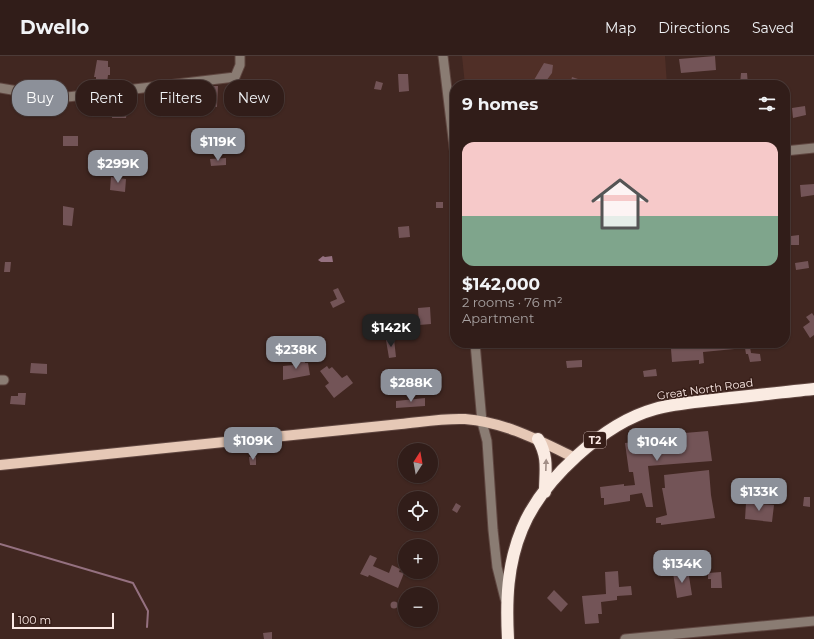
<!DOCTYPE html>
<meta charset="utf-8">
<style>
body{margin:0;font-family:Montserrat,sans-serif;background:#3d2a26;color:#f1f3f6;height:100vh;display:flex;flex-direction:column;font-size:15px;white-space:nowrap}
*{box-sizing:border-box;margin:0}
p{font-size:13px;color:#a8a2a2}
.icon{flex:none;width:22px;height:22px;fill:none;stroke:currentColor;stroke-width:2;stroke-linecap:round;stroke-linejoin:round}
.map{position:relative;flex:1;overflow:hidden}
.drawer{position:absolute;left:450px;top:24px;width:340px;height:268px;display:flex;flex-direction:column;background:#311d19;border-radius:16px;box-shadow:0 1px 3px #0004,0 0 0 1px #4c3b38}
.drawer>*{flex:none}
.top-card{position:absolute;left:12px;top:24px;width:378px;height:36px;display:flex;gap:8px}
.needle{width:26px;rotate:11deg}
.controls{position:absolute;left:398px;top:387px;display:grid;gap:8px}
.controls a{display:grid;place-items:center;width:40px;height:40px;border-radius:50%;background:#311d19;box-shadow:0 1px 3px #0004,0 0 0 1px #4c3b38;font-size:20px}
.scale{position:absolute;left:12px;bottom:10px;width:102px;box-sizing:border-box;padding-left:4px;border:2px solid #fbe9e5;border-top:0;font-size:11px;line-height:14px;white-space:nowrap;color:#fbe9e5;-webkit-text-stroke:3px #371e18;paint-order:stroke}
.price{position:absolute;translate:-50% -34px;padding:0 9px;border-radius:8px;background:#8c9099;color:#fff;font-size:13px;line-height:26px;filter:drop-shadow(0 1px 2px #0008)}
.price::after{content:'';position:absolute;left:50%;top:24px;width:12px;height:9px;margin-left:-6px;background:inherit;clip-path:polygon(0 0,100% 0,50% 100%)}
.price.selected{background:#222;color:#fff}
ul{padding:0;list-style:none}
li{display:grid;align-content:center;gap:8px;height:212px;padding:0 12px}
li+li{border-top:1px solid #4c3b38}
li span{display:grid;place-items:center;height:124px;border-radius:12px;color:#555}
li>.icon{margin-inline-start:auto}
span .icon{width:72px;height:72px;fill:#fffc;stroke-width:1}
li b{font-size:17px}
h2{display:flex;justify-content:space-between;align-items:center;height:48px;padding:0 12px;font-size:17px}
.chip{padding:0 14px;border-radius:16px;background:#311d19;box-shadow:0 1px 3px #0004,0 0 0 1px #4c3b38;font-size:14px;line-height:36px}
.chip.selected{background:#8c9099;color:#fff}
header{display:flex;align-items:center;gap:24px;box-sizing:border-box;height:56px;padding:0 20px;background:#311d19;border-bottom:1px solid #4c3b38}
header strong{font-size:19px}
nav{display:flex;gap:22px;margin-inline-start:auto;font-size:14px}
.map>svg:first-child{display:block}
.built{fill:#502f27}
.water{fill:#957180}
.lines{fill:none;stroke-linecap:round;stroke-linejoin:round}
.stream{stroke:#957180;stroke-width:2}
.building{fill:#735457}
.minor-casing{stroke:#5f4640;stroke-width:11}
.major-casing{stroke:#5f4640;stroke-width:12}
.highway-casing{stroke:#5f4640;stroke-width:14}
.minor{stroke:#8a7c73;stroke-width:9}
.major{stroke:#e6c8b6;stroke-width:10}
.highway{stroke:#faebe2;stroke-width:12}
.oneway{fill:#a28f87}
.labels{text-anchor:middle;stroke-width:3;stroke-linejoin:round;paint-order:stroke}
.shield{fill:#371e18;stroke:#c0aca8;stroke-width:1}
.shield-label{font-size:10px;font-weight:bold;fill:#fbe9e5}
.street-label{font-size:11px;fill:#fbe9e5;stroke:#371e18}
</style>
<header>
<strong>Dwello</strong>
<nav><a>Map</a><a>Directions</a><a>Saved</a></nav>
</header>
<div class="map">
<svg width="814" height="583" viewBox="0 0 814 583">
<rect width="100%" height="100%" fill="#412721"/>
<path class="built" d="M462 0H665L667 29H465Z"/>
<path class="water" d="M323 200 325 201 332 200 333 206H321L318 204Z"/>
<g class="lines">
<path class="stream" d="M0 488 133 527 148 555 147 571"/>
</g>
<path class="building" d="M715 0 716 14 681 17 679 3Z
M97 4 108 5V11H110V19H108L107 27H104V31H98L99 26H96V21H94Z
M544 7 553 9 552 17 543 29 534 24Z
M741 17H747L748 29H740Z
M398 18H408L409 35 399 36Z
M572 21 578 23 576 29H570Z
M376 25 383 27 381 34 374 33Z
M211 30H218L217 51 204 50 206 33 211 34Z
M113 47 130 48 129 55H127L126 62H112Z
M805 50 806 59 793 62 792 52Z
M63 80H78V90H63Z
M226 102V109L211 110 210 103Z
M111 121 126 123 125 136 110 134Z
M814 128V139L801 141 800 129Z
M436 146H443V152H436Z
M63 150 74 152 72 170 63 169Z
M409 170 410 181 399 182 398 171Z
M799 179V189H791V180Z
M808 205 809 212 796 214 795 207Z
M5 206H11L10 216H4Z
M338 232 345 246 333 252 330 246 337 243 333 234Z
M430 251 431 268 419 269 418 252Z
M812 257 814 260V279L810 282 803 271 810 266 806 261Z
M394 283 396 301 389 302 386 284Z
M678 287H754L755 291H750L751 297 760 298 761 305 750 306 748 298H746L745 292 703 296 704 307 699 308V304L672 306 671 293 678 292Z
M305 304V307H308L310 319 283 324V310L294 309V305Z
M582 304V311L567 312 566 305Z
M31 307 47 308V318L30 317Z
M327 310 329 313 332 311 342 322 347 319 353 327 334 342 325 330 329 327 320 315Z
M418 313 419 319 406 321 408 332 401 333 398 317Z
M656 313 657 320 644 321 643 315Z
M18 337H26L25 349 10 348 11 340H18Z
M425 342V350L396 352V345Z
M708 375 712 405 648 410 653 451H646L642 437 630 439V445L604 449V442H601L600 431 624 428V430L635 429 633 416H629L625 387 649 384V380Z
M249 401H256V409H250Z
M709 414 711 439 715 462 661 469V467H656V462L667 459 662 432H665L664 419Z
M770 431 778 432 777 440 769 439Z
M804 441H810V451L803 450Z
M456 447 461 450 457 457 452 454Z
M746 447 774 449 772 466 745 463Z
M691 498 702 499V508H691Z
M370 499 377 502 373 510 389 517 392 509 400 513 399 516 404 517 398 532 369 519 368 521 360 518Z
M688 514 692 539 677 542 673 517Z
M618 515 619 531 631 530 632 539 617 540V544L601 546 602 558H598L599 567 585 568 582 540 606 538 605 516Z
M721 516 722 532H711V523H708V517Z
M554 534 568 548 561 556 547 542Z
M390.5 549a3.5 3.5 0 1 1 7 0a3.5 3.5 0 1 1-7 0Z
M272 576V583H264L263 577Z"/>
<g class="lines">
<g class="minor-casing">
<path id="minor" d="M443 0 455 99
M0 32 59 42 235 21 240 9V0
M785 95 814 92
M475 287 482 366 487 385 493 474 497 511 505 543
M0 324H4
M625 583 814 565"/>
</g>
<g class="major-casing">
<path id="major" d="M0 409 401 368C421 366 444 362 465 363 505 366 540 385 575 402"/>
</g>
<g class="highway-casing">
<path id="highway" d="M538 383C549 402 545 415 545 436
M508 583C506 545 507 509 522 473 542 424 604 367 655 353 676 347 699 346 721 343 752 340 783 336 814 333"/>
</g>
<use href="#minor" class="minor"/>
<use href="#major" class="major"/>
<use href="#highway" class="highway"/>
</g>
<defs><path id="oneway-solid" d="M-6-.8H1V-3.2L6.5 0L1 3.2V.8H-6Z"/></defs>
<use class="oneway" href="#oneway-solid" transform="translate(546 409) rotate(-88)"/>
<g class="labels">
<rect class="shield" x="584" y="376" width="22" height="16" rx="3"/>
<g class="shield-label">
<text x="595" y="388">T2</text>
</g>
<g class="street-label">
<text transform="translate(705 333) rotate(-8)" y="4">Great North Road</text>
</g>
</g>
</svg>
<div class="controls">
<a><svg class="needle" viewBox="-14 -14 28 28"><path d="M0-13l5 13h-10z" fill="#e53935"/><path d="M0 13l5-13h-10z" fill="#a8a2a2"/></svg></a>
<a><svg class="icon" aria-label="locate" viewBox="0 0 24 24"><circle cx="12" cy="12" r="6"/><path d="M12 2v4M12 18v4M2 12h4M18 12h4"/></svg></a>
<a>+</a>
<a>−</a>
</div>
<div class="scale">100 m</div>
<b class="price" style="left:218px;top:106px">$119K</b>
<b class="price" style="left:118px;top:128px">$299K</b>
<b class="price selected" style="left:391px;top:292px">$142K</b>
<b class="price" style="left:296px;top:314px">$238K</b>
<b class="price" style="left:411px;top:347px">$288K</b>
<b class="price" style="left:253px;top:405px">$109K</b>
<b class="price" style="left:657px;top:406px">$104K</b>
<b class="price" style="left:759px;top:456px">$133K</b>
<b class="price" style="left:682px;top:528px">$134K</b>
<div class="top-card">
<a class="chip selected">Buy</a>
<a class="chip">Rent</a>
<a class="chip">Filters</a>
<a class="chip">New</a>
</div>
<section class="drawer">
<h2>9 homes<svg class="icon" aria-label="filters" viewBox="0 0 24 24"><path d="M4 7h16M4 17h16"/><circle cx="9" cy="7" r="2"/><circle cx="15" cy="17" r="2"/></svg></h2>
<ul>
<li><span style="background:linear-gradient(#f6c9c9 60%,#7fa58c 0)"><svg class="icon" aria-label="home" viewBox="0 0 24 24"><path d="M3 11l9-7 9 7M6 9v11h12V9"/></svg></span><div><b>$142,000</b><p>2 rooms · 76 m²</p><p>Apartment</p></div></li>
</ul>
</section>
</div>
